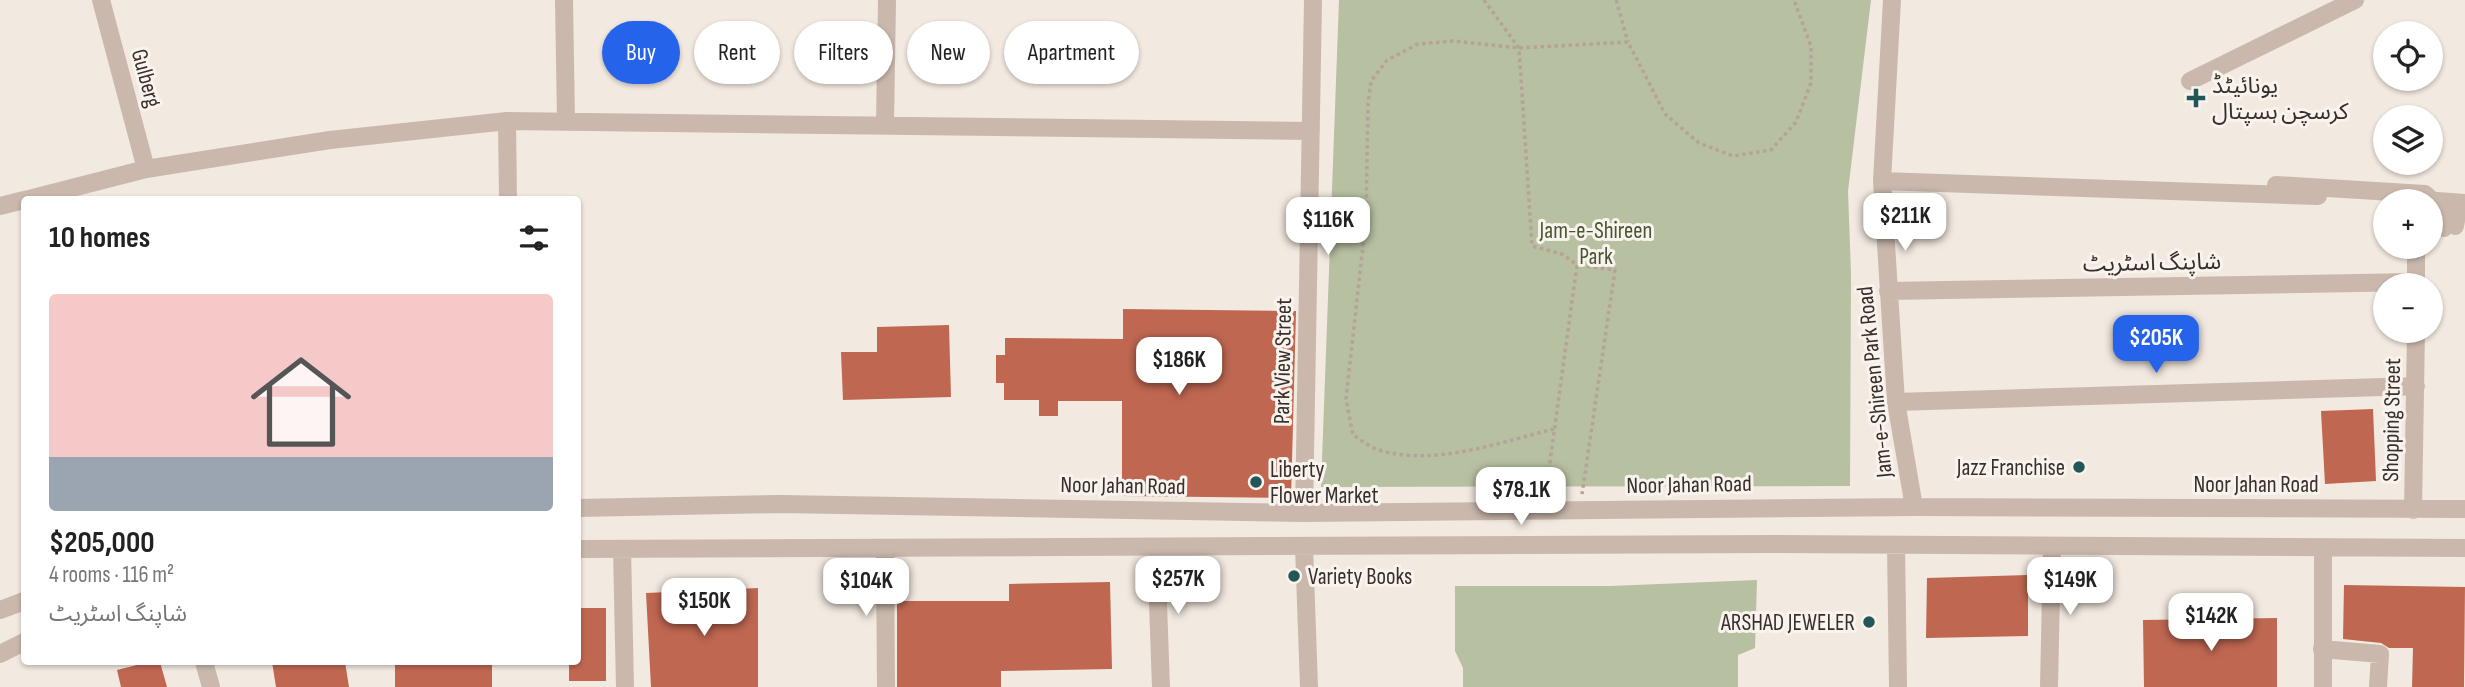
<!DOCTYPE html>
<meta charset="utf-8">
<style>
body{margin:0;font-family:"Sofia Sans Condensed","Noto Sans Arabic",sans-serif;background:#f2f2f2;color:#222;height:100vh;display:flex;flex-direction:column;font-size:26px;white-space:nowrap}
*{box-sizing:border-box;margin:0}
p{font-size:23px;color:#767676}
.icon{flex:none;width:38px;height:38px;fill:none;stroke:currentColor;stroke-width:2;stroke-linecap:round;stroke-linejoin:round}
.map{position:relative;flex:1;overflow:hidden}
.details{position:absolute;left:21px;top:196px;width:560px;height:469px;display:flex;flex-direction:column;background:#fff;border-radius:7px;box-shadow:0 2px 5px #0004}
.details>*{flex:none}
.top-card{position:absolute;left:602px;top:21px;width:665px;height:63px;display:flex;gap:14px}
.controls{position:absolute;left:2373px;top:21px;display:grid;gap:14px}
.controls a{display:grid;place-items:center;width:70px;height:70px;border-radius:50%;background:#fff;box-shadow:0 2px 5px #0004;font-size:35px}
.price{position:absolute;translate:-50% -60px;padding:0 16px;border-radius:14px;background:#fff;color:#222;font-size:23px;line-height:46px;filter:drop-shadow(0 2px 4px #0008)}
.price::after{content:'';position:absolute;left:50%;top:42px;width:21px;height:16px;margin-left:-10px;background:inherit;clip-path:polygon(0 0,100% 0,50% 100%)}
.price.active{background:#2563eb;color:#fff}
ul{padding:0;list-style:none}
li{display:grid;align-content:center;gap:14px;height:371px;padding:0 28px}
li span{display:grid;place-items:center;height:217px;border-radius:7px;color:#555}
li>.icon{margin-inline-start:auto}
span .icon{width:126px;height:126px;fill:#fffc;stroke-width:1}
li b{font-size:30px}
h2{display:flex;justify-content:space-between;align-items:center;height:84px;padding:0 28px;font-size:30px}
.tag{padding:0 24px;border-radius:32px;background:#fff;box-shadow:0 2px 5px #0004;font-size:24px;line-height:63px}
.tag.active{background:#2563eb;color:#fff}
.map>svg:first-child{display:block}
.green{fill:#b7c0a1}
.building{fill:#bf6751}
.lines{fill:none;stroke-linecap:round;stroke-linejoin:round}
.path{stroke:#b5a397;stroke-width:3.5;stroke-dasharray:3.5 3.5;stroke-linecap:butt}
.minor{stroke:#cab8ac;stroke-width:18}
.minor-bridge{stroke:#cab8ac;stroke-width:18}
.poi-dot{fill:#225658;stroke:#f9f3ed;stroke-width:2.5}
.labels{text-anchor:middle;stroke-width:6;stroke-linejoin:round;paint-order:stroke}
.street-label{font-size:23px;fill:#382e2b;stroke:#f9f3ed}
.poi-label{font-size:23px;fill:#382e2b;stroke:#f9f3ed;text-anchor:start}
.park-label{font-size:23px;fill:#495530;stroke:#f9f3ed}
</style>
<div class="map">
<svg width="2465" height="687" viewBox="0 0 2465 687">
<rect width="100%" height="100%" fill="#f2e9e0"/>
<path class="green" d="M1339 0H1871L1848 191 1851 273 1850 486 1321 487Z
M1757 580 1755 648 1738 655V687H1463V668L1455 651V586H1610Z"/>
<path class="building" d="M1123 309 1296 311 1291 498 1122 496V401H1058V416H1039V400H1004V383H996V355H1005V338L1123 339Z
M949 325 951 397 843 400 841 352H877V327Z
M2373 409 2376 481 2325 484 2321 411Z
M2028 575V636L1926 638 1927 578Z
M1110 582 1112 669 1001 671V687H897V601H1009V584Z
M2344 585 2465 587 2464 687H2412L2413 648H2389L2381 643 2343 639Z
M758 588V687H651L646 593Z
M578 608H606V681H569V662H578Z
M2277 618V687H2144L2143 620Z
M149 662H160L167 687H121L117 670Z
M272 662H345L349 687H276Z
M395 662H492V687H395Z"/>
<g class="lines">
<path class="path" d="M1484 0 1519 48 1532 246 1562 254 1577 265
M1616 0 1628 42
M1554 429C1500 442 1432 468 1376 449 1368 446 1360 439 1353 435L1346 399 1366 219 1368 104 1371 81 1387 60 1418 44 1454 41 1519 48 1628 42 1665 114 1699 143 1733 156 1771 150 1796 122 1811 83V46L1794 0
M1546 491 1577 265 1615 270 1582 494"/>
<path class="minor" d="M101 0 146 169
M564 0 566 120
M1892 0 1882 181 1896 402 1914 507
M2190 81 2355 0
M507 121 508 200
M885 124 887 0
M1882 181 2318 196
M25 200 146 169 330 140 507 121 1311 131
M2423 200 2465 203
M0 206 24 200
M2455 226 2457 215 2465 205
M2416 247V285
M1888 291 2416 282
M1896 402 2416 386
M578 508 781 504 1304 513 1914 507 2465 509
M2413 510 2416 331
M1304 513 1313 0
M1896 545 1898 687
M1304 546 1309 687
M1156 547 1161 687
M2323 547V687
M578 549 1775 544 2465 548
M622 549 625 687
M885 549 886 687
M0 610 24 601
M2322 649 2380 654 2378 687
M0 654 24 642
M204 662 211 687
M2049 687 2052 546"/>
<path class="minor-bridge" d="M2276 185 2425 194 2442 210 2444 228"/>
</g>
<g class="poi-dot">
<path d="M2192.5 87.5h7v7h7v7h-7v7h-7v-7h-7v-7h7z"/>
<circle cx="2079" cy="467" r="7"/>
<circle cx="1256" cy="482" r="7"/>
<circle cx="1294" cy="576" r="7"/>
<circle cx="1869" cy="622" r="7"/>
</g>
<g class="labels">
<g class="street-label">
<text transform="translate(147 78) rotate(75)" y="8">Gulberg</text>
<text transform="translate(2152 262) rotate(-1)" y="8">شاپنگ اسٹریٹ</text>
<text transform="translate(1282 361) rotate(-89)" y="8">Park View Street</text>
<text transform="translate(1874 382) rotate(-96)" y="8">Jam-e-Shireen Park Road</text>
<text transform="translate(2391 420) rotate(-89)" y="8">Shopping Street</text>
<text transform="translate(1689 484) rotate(-1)" y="8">Noor Jahan Road</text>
<text x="2256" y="492">Noor Jahan Road</text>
<text transform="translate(1123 485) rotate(1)" y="8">Noor Jahan Road</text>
</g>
<g class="poi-label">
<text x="2212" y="93">یونائیٹڈ<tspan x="2212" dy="26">کرسچن ہسپتال</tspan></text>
<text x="2065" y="475" text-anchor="end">Jazz Franchise</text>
<text x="1270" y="477">Liberty<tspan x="1270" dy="26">Flower Market</tspan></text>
<text x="1308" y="584">Variety Books</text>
<text x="1855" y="630" text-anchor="end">ARSHAD JEWELER</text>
</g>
<g class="park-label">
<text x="1596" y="238">Jam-e-Shireen<tspan x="1596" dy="26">Park</tspan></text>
</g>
</g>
</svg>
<div class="controls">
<a><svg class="icon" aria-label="locate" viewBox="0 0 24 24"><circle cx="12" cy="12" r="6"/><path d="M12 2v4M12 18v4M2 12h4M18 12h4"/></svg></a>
<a><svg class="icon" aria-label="layers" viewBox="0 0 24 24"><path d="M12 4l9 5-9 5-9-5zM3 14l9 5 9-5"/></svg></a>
<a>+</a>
<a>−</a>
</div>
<b class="price" style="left:1905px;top:253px">$211K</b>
<b class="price" style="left:1328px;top:257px">$116K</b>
<b class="price active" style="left:2156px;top:375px">$205K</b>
<b class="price" style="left:1179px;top:397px">$186K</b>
<b class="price" style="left:1521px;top:527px">$78.1K</b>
<b class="price" style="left:1178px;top:616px">$257K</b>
<b class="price" style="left:2070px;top:617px">$149K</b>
<b class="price" style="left:866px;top:618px">$104K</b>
<b class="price" style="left:704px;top:638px">$150K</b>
<b class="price" style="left:2211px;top:653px">$142K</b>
<div class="top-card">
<a class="tag active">Buy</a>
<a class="tag">Rent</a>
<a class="tag">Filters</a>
<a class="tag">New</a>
<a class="tag">Apartment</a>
</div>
<section class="details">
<h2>10 homes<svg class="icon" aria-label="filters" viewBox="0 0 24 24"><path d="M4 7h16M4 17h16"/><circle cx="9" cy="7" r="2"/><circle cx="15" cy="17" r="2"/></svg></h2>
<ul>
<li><span style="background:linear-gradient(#f6c9c9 75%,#9aa5b1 0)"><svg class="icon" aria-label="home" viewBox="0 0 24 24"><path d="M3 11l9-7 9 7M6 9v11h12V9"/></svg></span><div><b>$205,000</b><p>4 rooms · 116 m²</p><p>شاپنگ اسٹریٹ</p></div></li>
</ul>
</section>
</div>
